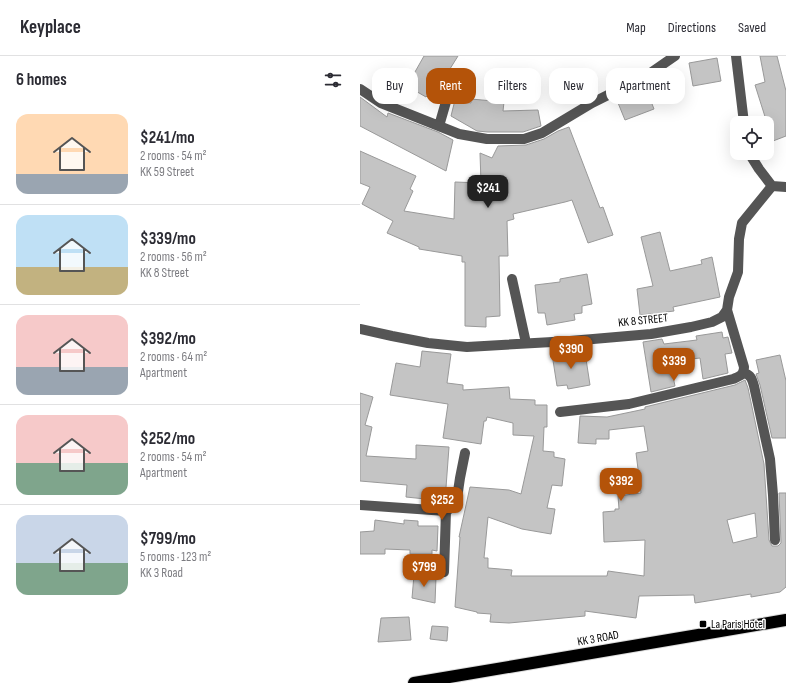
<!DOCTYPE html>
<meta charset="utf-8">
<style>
body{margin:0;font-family:"Sofia Sans Condensed",sans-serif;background:#f7f7f7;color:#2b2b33;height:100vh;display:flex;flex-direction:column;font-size:15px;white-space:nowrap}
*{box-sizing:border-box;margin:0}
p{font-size:13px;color:#7c7c81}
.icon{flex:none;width:22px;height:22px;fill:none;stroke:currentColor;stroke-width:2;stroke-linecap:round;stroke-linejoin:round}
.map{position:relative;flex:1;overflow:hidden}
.drawer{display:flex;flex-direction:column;background:#fff;width:360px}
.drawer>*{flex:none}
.guide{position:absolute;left:12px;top:12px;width:354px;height:36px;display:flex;gap:8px}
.controls{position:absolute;left:370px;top:60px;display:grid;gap:8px}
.controls a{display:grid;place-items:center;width:44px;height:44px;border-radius:8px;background:#fff;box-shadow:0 4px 16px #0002;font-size:20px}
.price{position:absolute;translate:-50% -34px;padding:0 9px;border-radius:8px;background:#b45309;color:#fff;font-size:13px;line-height:26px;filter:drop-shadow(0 1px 2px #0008)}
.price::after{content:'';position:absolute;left:50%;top:24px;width:12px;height:9px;margin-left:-6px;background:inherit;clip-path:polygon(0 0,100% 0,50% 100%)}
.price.current{background:#222;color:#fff}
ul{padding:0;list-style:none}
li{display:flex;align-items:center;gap:12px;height:100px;padding:0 16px}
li+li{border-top:1px solid #e1e1e2}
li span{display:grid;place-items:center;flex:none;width:112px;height:80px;border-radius:12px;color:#555}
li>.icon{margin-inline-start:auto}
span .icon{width:48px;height:48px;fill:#fffc;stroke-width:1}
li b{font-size:17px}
h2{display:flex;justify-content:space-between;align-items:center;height:48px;padding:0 16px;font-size:17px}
.pill{padding:0 14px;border-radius:12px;background:#fff;box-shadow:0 4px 16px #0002;font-size:14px;line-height:36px}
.pill.current{background:#b45309;color:#fff}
header{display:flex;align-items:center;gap:24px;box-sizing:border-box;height:56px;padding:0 20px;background:#fff;border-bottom:1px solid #e1e1e2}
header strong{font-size:19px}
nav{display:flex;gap:22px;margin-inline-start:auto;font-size:14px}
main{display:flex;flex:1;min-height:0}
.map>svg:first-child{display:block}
.building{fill:#c4c4c4;stroke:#999;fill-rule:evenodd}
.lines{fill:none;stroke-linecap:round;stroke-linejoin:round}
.highway-casing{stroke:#dbdbdb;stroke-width:14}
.minor{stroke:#555;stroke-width:10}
.highway{stroke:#000;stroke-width:12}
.poi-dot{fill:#000;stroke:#fff;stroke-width:1.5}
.labels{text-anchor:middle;stroke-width:3;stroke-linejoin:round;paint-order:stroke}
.street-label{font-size:12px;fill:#000;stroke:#fff}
.poi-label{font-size:12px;fill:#000;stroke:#fff;text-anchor:start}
</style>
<header>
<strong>Keyplace</strong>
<nav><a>Map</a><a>Directions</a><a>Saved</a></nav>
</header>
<main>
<section class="drawer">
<h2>6 homes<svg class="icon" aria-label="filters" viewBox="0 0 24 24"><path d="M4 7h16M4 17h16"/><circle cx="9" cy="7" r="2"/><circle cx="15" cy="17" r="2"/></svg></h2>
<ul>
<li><span style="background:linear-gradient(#ffd9b3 75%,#9aa5b1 0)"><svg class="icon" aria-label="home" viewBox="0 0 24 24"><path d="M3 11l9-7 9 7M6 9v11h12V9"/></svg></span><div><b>$241/mo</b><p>2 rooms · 54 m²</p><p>KK 59 Street</p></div></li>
<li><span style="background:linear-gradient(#bfe0f5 65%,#c2b280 0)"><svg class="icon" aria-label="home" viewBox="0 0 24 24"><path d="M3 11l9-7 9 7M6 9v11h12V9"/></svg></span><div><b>$339/mo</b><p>2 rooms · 56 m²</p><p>KK 8 Street</p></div></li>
<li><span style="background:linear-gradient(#f6c9c9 65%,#9aa5b1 0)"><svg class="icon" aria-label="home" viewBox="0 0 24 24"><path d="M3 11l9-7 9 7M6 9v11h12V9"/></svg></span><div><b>$392/mo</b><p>2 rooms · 64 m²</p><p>Apartment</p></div></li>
<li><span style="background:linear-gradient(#f6c9c9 60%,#7fa58c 0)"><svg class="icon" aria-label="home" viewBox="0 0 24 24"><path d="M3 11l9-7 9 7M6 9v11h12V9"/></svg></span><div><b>$252/mo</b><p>2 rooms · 54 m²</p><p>Apartment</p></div></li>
<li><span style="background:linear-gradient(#c9d6e8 60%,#7fa58c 0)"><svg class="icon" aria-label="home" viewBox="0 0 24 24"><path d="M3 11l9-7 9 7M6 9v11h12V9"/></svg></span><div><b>$799/mo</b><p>5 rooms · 123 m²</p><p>KK 3 Road</p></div></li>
</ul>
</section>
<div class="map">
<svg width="426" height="627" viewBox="0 0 426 627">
<rect width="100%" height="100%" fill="#fff"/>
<path class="building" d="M64 0H98L88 16 85 27 74 44 67 40 66 41 47 30Z
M400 0H417L426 35V80L413 85 412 82 407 84V67L395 29 405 26Z
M357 2 361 25 333 30 329 7Z
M285 30 294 53 265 64 256 42Z
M0 41 27 61 28 57 78 76 93 84 86 115 0 70Z
M111 43 144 46 143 55 178 54 181 70 163 76H128L117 75 91 60 95 44 111 47Z
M209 71 240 152 243 151 253 179 228 187 212 144 205 146 153 158 154 163 147 165 148 200H139L140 260 126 261V271L105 270V206H102V200L59 193V191L27 177 33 165 2 148 10 131 0 127V95L56 120 50 133 53 135 44 155 94 163 95 126 121 127 120 97 132 102 138 90 166 89 184 83 198 75Z
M300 176 310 215 342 208 341 204 352 201 360 241 313 251 314 255 306 256 307 263 292 265 291 258 280 259 277 233 293 230 281 181Z
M227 218 232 248 222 250V257L214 258 215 264 187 269 185 257H178L175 229 200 226V223Z
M362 276 363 282 368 281 372 297 365 298 368 317 343 323 340 302 315 305V310L311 311 315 330 291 336 283 286 302 283 304 288 337 284 336 280Z
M215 294 217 304 226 303 230 329 208 333 207 329 197 330 192 298Z
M62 295 91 298 87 327 103 329V334L149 331 150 343 175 344V349H187V371H184L183 395 194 396V401L205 403 202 430 192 429 187 452 195 453 191 478 162 473 128 461 124 502H128V512L152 514 151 520H247L248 515 284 520 285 484 244 486 243 456 255 455V453H259L258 440 281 437 276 397 288 395 284 370 249 374V383H236V388L218 387 220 360 247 361 285 353V351L293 349 375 329 385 324 388 332 404 408 409 484 412 490H418L421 487 419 437H426V531L420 536 391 541V538L335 547 334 539 279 540 276 562 225 555V560L149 567 130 566 131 558 117 557V556L95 551 100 481H99L110 431 149 434 161 438 174 380 153 379V367L127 361 126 365H124L121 388 83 382 88 348 30 339 36 307 60 311ZM395 457 397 481 373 487 367 464Z
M420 299 426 325V382H412L400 329 396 318 399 317 396 304Z
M0 337 13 341 5 369 12 371 6 400 56 403V389L89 391 85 445 46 441 47 429 0 425Z
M15 464 44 468V464L58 465V470H78L77 495 72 494V498H50V494L25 493V498H0V476L14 475Z
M54 519 76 521 75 547 52 542Z
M49 561 51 584 18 586 21 562Z
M72 570 88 571 87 585 70 583Z"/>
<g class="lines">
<g class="highway-casing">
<path id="highway" d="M54 627 426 564"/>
</g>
<path class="minor" d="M376 0 384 67
M0 33 21 47 99 78 127 83H164L182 77 232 47 286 20 315 0
M79 70 94 18
M389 97 399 113 412 130
M152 223 166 287
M0 273 32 280 68 287 107 291 210 285 291 278 331 271 352 266 362 261 367 254 369 241 378 216 379 183 382 167 412 130 426 131
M384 317C391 319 392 323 394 330L410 403 413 439 415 484
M200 356 269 348 373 323C380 320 384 319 384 311L367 254
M0 449 86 455 96 449 100 422 105 397
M84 516 86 455"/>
<use href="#highway" class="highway"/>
</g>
<rect class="poi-dot" x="339" y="564" width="8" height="8" rx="2"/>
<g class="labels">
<g class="street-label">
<text transform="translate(283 264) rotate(-6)" y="4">KK 8 STREET</text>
<text transform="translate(238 582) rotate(-10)" y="4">KK 3 ROAD</text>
</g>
<g class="poi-label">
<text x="351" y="572">La Paris Hotel</text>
</g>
</g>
</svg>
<div class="controls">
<a><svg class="icon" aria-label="locate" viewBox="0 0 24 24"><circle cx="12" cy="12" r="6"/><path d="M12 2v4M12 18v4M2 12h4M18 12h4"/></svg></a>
</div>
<b class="price current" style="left:128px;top:153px">$241</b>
<b class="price" style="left:211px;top:314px">$390</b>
<b class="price" style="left:314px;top:326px">$339</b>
<b class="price" style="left:261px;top:446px">$392</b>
<b class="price" style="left:82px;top:465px">$252</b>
<b class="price" style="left:64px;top:532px">$799</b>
<div class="guide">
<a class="pill">Buy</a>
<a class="pill current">Rent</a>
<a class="pill">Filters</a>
<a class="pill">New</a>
<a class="pill">Apartment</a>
</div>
</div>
</main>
